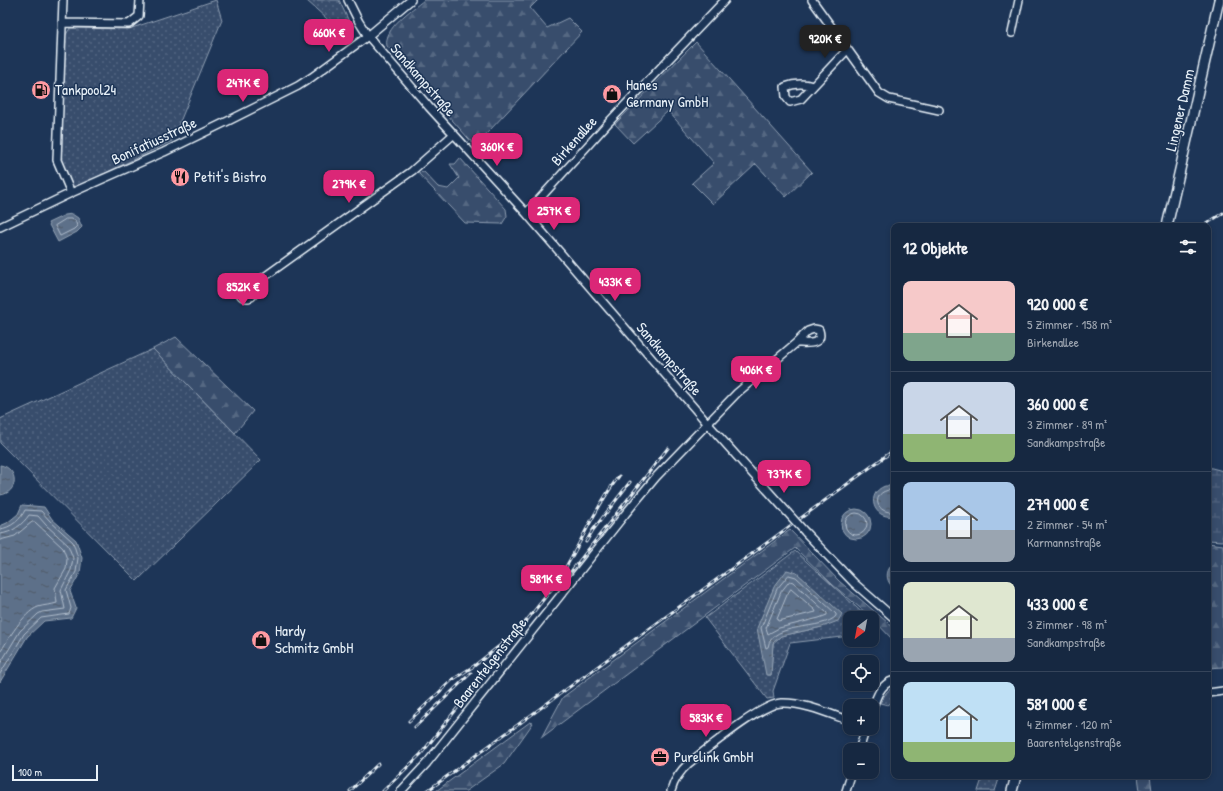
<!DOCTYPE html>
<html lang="de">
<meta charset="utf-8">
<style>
body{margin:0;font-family:"Patrick Hand",sans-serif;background:#1f3048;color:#f1f3f6;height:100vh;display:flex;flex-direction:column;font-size:15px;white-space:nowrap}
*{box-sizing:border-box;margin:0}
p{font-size:13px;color:#9ea6b1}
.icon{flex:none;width:22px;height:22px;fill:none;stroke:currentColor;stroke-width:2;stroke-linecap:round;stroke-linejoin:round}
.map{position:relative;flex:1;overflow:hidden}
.drawer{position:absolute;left:891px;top:223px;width:320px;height:556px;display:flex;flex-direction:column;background:#162841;border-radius:8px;box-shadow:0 2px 6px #0003,0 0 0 1px #35445a}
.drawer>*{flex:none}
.needle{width:26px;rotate:212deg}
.tools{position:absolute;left:843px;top:611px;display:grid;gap:8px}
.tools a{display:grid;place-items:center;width:36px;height:36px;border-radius:8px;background:#162841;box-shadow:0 2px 6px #0003,0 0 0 1px #35445a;font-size:20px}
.scale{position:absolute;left:12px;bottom:10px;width:86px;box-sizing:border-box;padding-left:4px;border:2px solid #e8f1f8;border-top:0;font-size:11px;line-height:14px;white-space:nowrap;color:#e8f1f8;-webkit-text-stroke:3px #1d3557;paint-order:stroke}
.price{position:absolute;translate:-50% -34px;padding:0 9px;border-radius:8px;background:#db2777;color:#fff;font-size:13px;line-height:26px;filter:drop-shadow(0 1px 2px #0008)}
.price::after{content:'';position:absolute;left:50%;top:24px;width:12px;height:9px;margin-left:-6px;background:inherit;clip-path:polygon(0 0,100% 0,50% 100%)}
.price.active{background:#222;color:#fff}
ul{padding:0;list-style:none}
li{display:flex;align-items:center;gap:12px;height:100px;padding:0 12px}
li+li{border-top:1px solid #35445a}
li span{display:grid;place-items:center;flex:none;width:112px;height:80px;border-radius:8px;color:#555}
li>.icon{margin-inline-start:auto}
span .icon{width:48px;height:48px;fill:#fffc;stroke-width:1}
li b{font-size:17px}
h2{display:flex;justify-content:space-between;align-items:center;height:48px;padding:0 12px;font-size:17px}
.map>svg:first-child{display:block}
.grass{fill:url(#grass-dots);stroke:#909fb2;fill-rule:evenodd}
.forest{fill:url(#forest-firs);stroke:#909fb2}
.wetland{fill:url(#wetland-marsh);stroke:#909fb2}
.water{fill:url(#water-ripples);stroke:#95a4b5}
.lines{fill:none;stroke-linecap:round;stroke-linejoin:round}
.shore{stroke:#b0bdcc;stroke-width:1}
.minor-casing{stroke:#e8f1f8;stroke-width:10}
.major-casing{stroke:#e8f1f8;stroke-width:12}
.minor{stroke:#1d3557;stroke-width:7}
.major{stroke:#1d3557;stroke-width:9}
.rail-casing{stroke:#e8f1f8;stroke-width:3}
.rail{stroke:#1d3557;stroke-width:1.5;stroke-dasharray:4.5;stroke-linecap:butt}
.minor-bridge-casing{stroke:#e8f1f8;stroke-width:10;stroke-linecap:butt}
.minor-bridge{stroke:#1d3557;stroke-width:7}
.labels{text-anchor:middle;stroke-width:3;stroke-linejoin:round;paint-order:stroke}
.street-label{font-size:15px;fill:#e8f1f8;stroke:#1d3557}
.poi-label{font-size:15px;fill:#e8f1f8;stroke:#1d3557;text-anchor:start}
</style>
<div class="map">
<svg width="1223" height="791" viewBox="0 0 1223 791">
<defs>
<pattern id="grass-dots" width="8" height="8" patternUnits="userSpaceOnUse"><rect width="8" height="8" fill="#374d6c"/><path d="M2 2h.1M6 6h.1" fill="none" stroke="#546782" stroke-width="1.8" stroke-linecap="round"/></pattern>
<pattern id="forest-firs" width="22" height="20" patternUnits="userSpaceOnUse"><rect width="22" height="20" fill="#374d6c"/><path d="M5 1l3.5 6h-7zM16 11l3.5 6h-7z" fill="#546782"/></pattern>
<pattern id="wetland-marsh" width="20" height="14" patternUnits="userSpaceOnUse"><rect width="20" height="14" fill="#374d6c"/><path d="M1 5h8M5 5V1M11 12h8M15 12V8" fill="none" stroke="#546782"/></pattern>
<pattern id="water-ripples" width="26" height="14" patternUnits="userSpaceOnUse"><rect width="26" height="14" fill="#5d7089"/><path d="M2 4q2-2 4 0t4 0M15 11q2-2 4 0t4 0" fill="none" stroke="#505a66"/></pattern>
</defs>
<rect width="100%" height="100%" fill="#1d3557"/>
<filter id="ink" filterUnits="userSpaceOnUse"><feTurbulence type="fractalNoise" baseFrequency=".025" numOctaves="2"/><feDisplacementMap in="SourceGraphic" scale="8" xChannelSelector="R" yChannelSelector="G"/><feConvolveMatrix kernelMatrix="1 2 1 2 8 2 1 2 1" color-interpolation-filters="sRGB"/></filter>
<g filter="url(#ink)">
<path class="grass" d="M216 0 222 20 172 141 72 189 59 160 64 38 70 28 129 29Z
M306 0H339L352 28V32L347 37Z
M153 349 261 460 137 581 0 443V419Z
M795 551 868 618H850V636L790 643 773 691 774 698 767 699 705 618ZM787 570 822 627 781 636 773 643 771 675H767Z
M894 686 893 701 888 705 880 703 886 693Z
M983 776H1000L995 791H978Z"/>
<path class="forest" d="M424 0H538L530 8 547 28 568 18 582 32 475 146 387 46C383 28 412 10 424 0Z
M696 42 812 172 786 197 756 164 713 204 692 183 714 163 668 111 633 143 615 124Z
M460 158 506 209 507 216 502 224 465 223 418 173 424 172 438 187 448 189 459 178 450 164H455Z
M176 337 253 411 235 433 153 349Z
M790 530 839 581 894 628V641L872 618 833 585 795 548 541 738 563 697Z
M1208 543 1223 545V667L1208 668Z
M530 722 533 723 504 764 466 791H436Z
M1138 776H1150L1152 791H1140Z"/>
<path class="wetland" d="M1208 467 1223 471V541L1208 540Z"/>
<path class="water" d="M72 214 78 218 82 227 77 232 58 242 48 223 65 215Z
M0 465C19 468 19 493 0 495Z
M885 486H894V516C873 520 865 493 885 486Z
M22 505 44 507 52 519 76 540 82 558 80 573 70 591 76 608 71 618 44 621 27 637 0 682V526L7 523 18 514Z
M841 524a15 15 0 1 1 30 0a15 15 0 1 1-30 0Z
M894 563V588C885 581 885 570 894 563Z
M787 570 797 573 842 614 838 621 822 627 781 636 773 643 771 675H766L757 628 774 587Z"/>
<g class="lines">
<path class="shore" d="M66 219H71L75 220 77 226 74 229 60 236 55 226Z
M894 490C872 488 872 514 894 512
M845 524a11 11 0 1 1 22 0a11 11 0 1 1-22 0Z
M0 529C11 528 21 519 25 510L41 511 50 521 73 542 78 558 76 572 66 590 71 608 69 614 41 618 24 634 0 674
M0 534C12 533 23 524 29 515L38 516 46 525 68 545 73 558 71 570 61 590 65 609 42 612 38 614 20 631 0 664
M0 540 15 536 32 522H35L63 548 67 559 66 569 55 588 57 603C51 605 44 605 38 607 23 613 8 639 0 653
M789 575 796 577 836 614V616C823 631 772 621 768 647L766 648 761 628 777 589Z
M790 581 793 582 827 613V615L819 618 779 628 768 634 766 628 781 592Z
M791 589 815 610 816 612 778 621 777 619 787 595Z"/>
<g class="minor-casing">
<path id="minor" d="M63 0 57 160 71 193
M348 0 359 22 368 36 429 107 526 213 708 424 787 512
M812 0 879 93 889 99 939 110
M62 23 129 24 139 16 140 0
M1012 33 1019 0
M813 86C804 83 795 83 785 87L786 97 790 102 801 99 847 50
M526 213 534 205 609 122 725 0
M0 227 71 193 164 152 230 120 298 86 312 77 368 36 411 0
M239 290a8 8 0 1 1 16 0a8 8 0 1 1-16 0Z
M253 285 412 171 454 134
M805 532 854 583 894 618
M1208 693 1223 691
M872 710C876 698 880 684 894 680
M859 750 866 728
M401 791 427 763 626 513 656 477 737 393 796 343 808 331 814 329 819 330C824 346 806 343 796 343
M671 791C674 780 680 771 689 763 707 749 761 704 781 703 803 702 830 714 850 721
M846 791 852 772"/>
</g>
<g class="major-casing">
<path id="major" d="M1167 226 1219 0
M1012 791 1016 776"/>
</g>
<use href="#minor" class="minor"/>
<use href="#major" class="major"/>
<g class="rail-casing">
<path id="rail" d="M1203 226 1223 213
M586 542 593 530 630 482
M562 583 668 448
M409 721 452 680 474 666 507 640
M415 727 471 673
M350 791 378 764
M383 791 421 754 554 586C578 551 593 510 619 476
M427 791 894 450"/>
</g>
<use href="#rail" class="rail"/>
<g class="minor-bridge-casing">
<path id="minor-bridge" d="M787 512 805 532"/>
</g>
<use href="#minor-bridge" class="minor-bridge"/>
</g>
</g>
<defs>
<g id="fuel-disc" transform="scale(1)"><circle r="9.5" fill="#ff9aa2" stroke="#1d3557"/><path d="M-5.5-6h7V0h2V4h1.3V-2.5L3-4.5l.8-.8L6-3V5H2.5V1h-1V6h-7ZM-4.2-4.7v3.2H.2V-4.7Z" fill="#111"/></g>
<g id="shop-disc" transform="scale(1)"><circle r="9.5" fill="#ff9aa2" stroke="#1d3557"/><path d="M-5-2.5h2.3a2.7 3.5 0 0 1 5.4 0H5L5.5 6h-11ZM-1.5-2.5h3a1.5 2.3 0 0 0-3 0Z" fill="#111"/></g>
<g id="restaurant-disc" transform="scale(1)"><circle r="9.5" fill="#ff9aa2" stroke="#1d3557"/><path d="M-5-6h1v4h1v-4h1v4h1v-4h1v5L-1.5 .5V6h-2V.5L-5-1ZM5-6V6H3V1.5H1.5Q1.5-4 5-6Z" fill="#111"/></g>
<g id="office-disc" transform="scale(1)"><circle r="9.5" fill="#ff9aa2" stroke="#1d3557"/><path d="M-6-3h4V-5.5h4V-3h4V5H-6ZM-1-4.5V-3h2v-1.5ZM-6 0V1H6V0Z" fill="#111"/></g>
</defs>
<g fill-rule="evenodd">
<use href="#fuel-disc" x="41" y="90"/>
<use href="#shop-disc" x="612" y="94"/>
<use href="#restaurant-disc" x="180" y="177"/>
<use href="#shop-disc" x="261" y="640"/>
<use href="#office-disc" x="660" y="757"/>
</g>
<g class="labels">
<g class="street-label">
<text transform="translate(423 80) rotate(49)" y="5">Sandkampstraße</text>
<text transform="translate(1180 110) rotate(-77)" y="5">Lingener Damm</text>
<text transform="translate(154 141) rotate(-25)" y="5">Bonifatiusstraße</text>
<text transform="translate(574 141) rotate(-48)" y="5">Birkenallee</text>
<text transform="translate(669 359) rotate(49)" y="5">Sandkampstraße</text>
<text transform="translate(490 663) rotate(-52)" y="5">Baarentelgenstraße</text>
</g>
<g class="poi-label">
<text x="626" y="90">Hanes<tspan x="626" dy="17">Germany GmbH</tspan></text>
<text x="55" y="95">Tankpool24</text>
<text x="194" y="182">Petit's Bistro</text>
<text x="275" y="636">Hardy<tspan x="275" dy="17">Schmitz GmbH</tspan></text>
<text x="674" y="762">Purelink GmbH</text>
</g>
</g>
</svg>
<div class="tools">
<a><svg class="needle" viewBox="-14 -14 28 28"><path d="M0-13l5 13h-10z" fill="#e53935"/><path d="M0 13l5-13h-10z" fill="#9ea6b1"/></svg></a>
<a><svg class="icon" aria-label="locate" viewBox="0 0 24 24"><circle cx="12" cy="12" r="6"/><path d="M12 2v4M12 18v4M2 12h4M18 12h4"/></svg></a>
<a>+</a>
<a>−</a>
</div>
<div class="scale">100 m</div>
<b class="price" style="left:329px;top:53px">660K €</b>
<b class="price active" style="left:825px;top:59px">920K €</b>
<b class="price" style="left:243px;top:103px">247K €</b>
<b class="price" style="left:497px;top:167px">360K €</b>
<b class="price" style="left:349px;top:204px">279K €</b>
<b class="price" style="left:554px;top:231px">257K €</b>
<b class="price" style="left:615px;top:302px">433K €</b>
<b class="price" style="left:243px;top:307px">852K €</b>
<b class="price" style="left:756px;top:390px">406K €</b>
<b class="price" style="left:784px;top:494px">737K €</b>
<b class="price" style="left:546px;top:599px">581K €</b>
<b class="price" style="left:706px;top:738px">583K €</b>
<section class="drawer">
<h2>12 Objekte<svg class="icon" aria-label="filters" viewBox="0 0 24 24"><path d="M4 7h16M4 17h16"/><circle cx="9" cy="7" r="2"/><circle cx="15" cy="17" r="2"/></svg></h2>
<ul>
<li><span style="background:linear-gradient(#f6c9c9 65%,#7fa58c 0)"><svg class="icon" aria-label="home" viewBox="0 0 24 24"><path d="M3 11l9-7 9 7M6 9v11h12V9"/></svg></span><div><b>920 000 €</b><p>5 Zimmer · 158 m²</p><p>Birkenallee</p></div></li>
<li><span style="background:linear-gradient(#c9d6e8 65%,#8fb573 0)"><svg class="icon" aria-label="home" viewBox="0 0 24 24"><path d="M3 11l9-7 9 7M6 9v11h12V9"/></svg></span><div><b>360 000 €</b><p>3 Zimmer · 89 m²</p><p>Sandkampstraße</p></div></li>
<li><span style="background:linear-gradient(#a9c7e8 60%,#9aa5b1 0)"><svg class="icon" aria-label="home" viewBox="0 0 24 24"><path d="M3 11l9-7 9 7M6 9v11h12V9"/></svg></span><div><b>279 000 €</b><p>2 Zimmer · 54 m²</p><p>Karmannstraße</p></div></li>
<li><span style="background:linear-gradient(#dfe7d0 70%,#9aa5b1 0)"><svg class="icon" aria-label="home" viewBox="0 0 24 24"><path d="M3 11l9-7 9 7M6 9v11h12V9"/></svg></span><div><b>433 000 €</b><p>3 Zimmer · 98 m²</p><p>Sandkampstraße</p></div></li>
<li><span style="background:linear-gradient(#bfe0f5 75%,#8fb573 0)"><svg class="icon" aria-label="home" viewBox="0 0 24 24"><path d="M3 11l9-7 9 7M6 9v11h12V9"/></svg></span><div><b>581 000 €</b><p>4 Zimmer · 120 m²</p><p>Baarentelgenstraße</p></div></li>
</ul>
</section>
</div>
